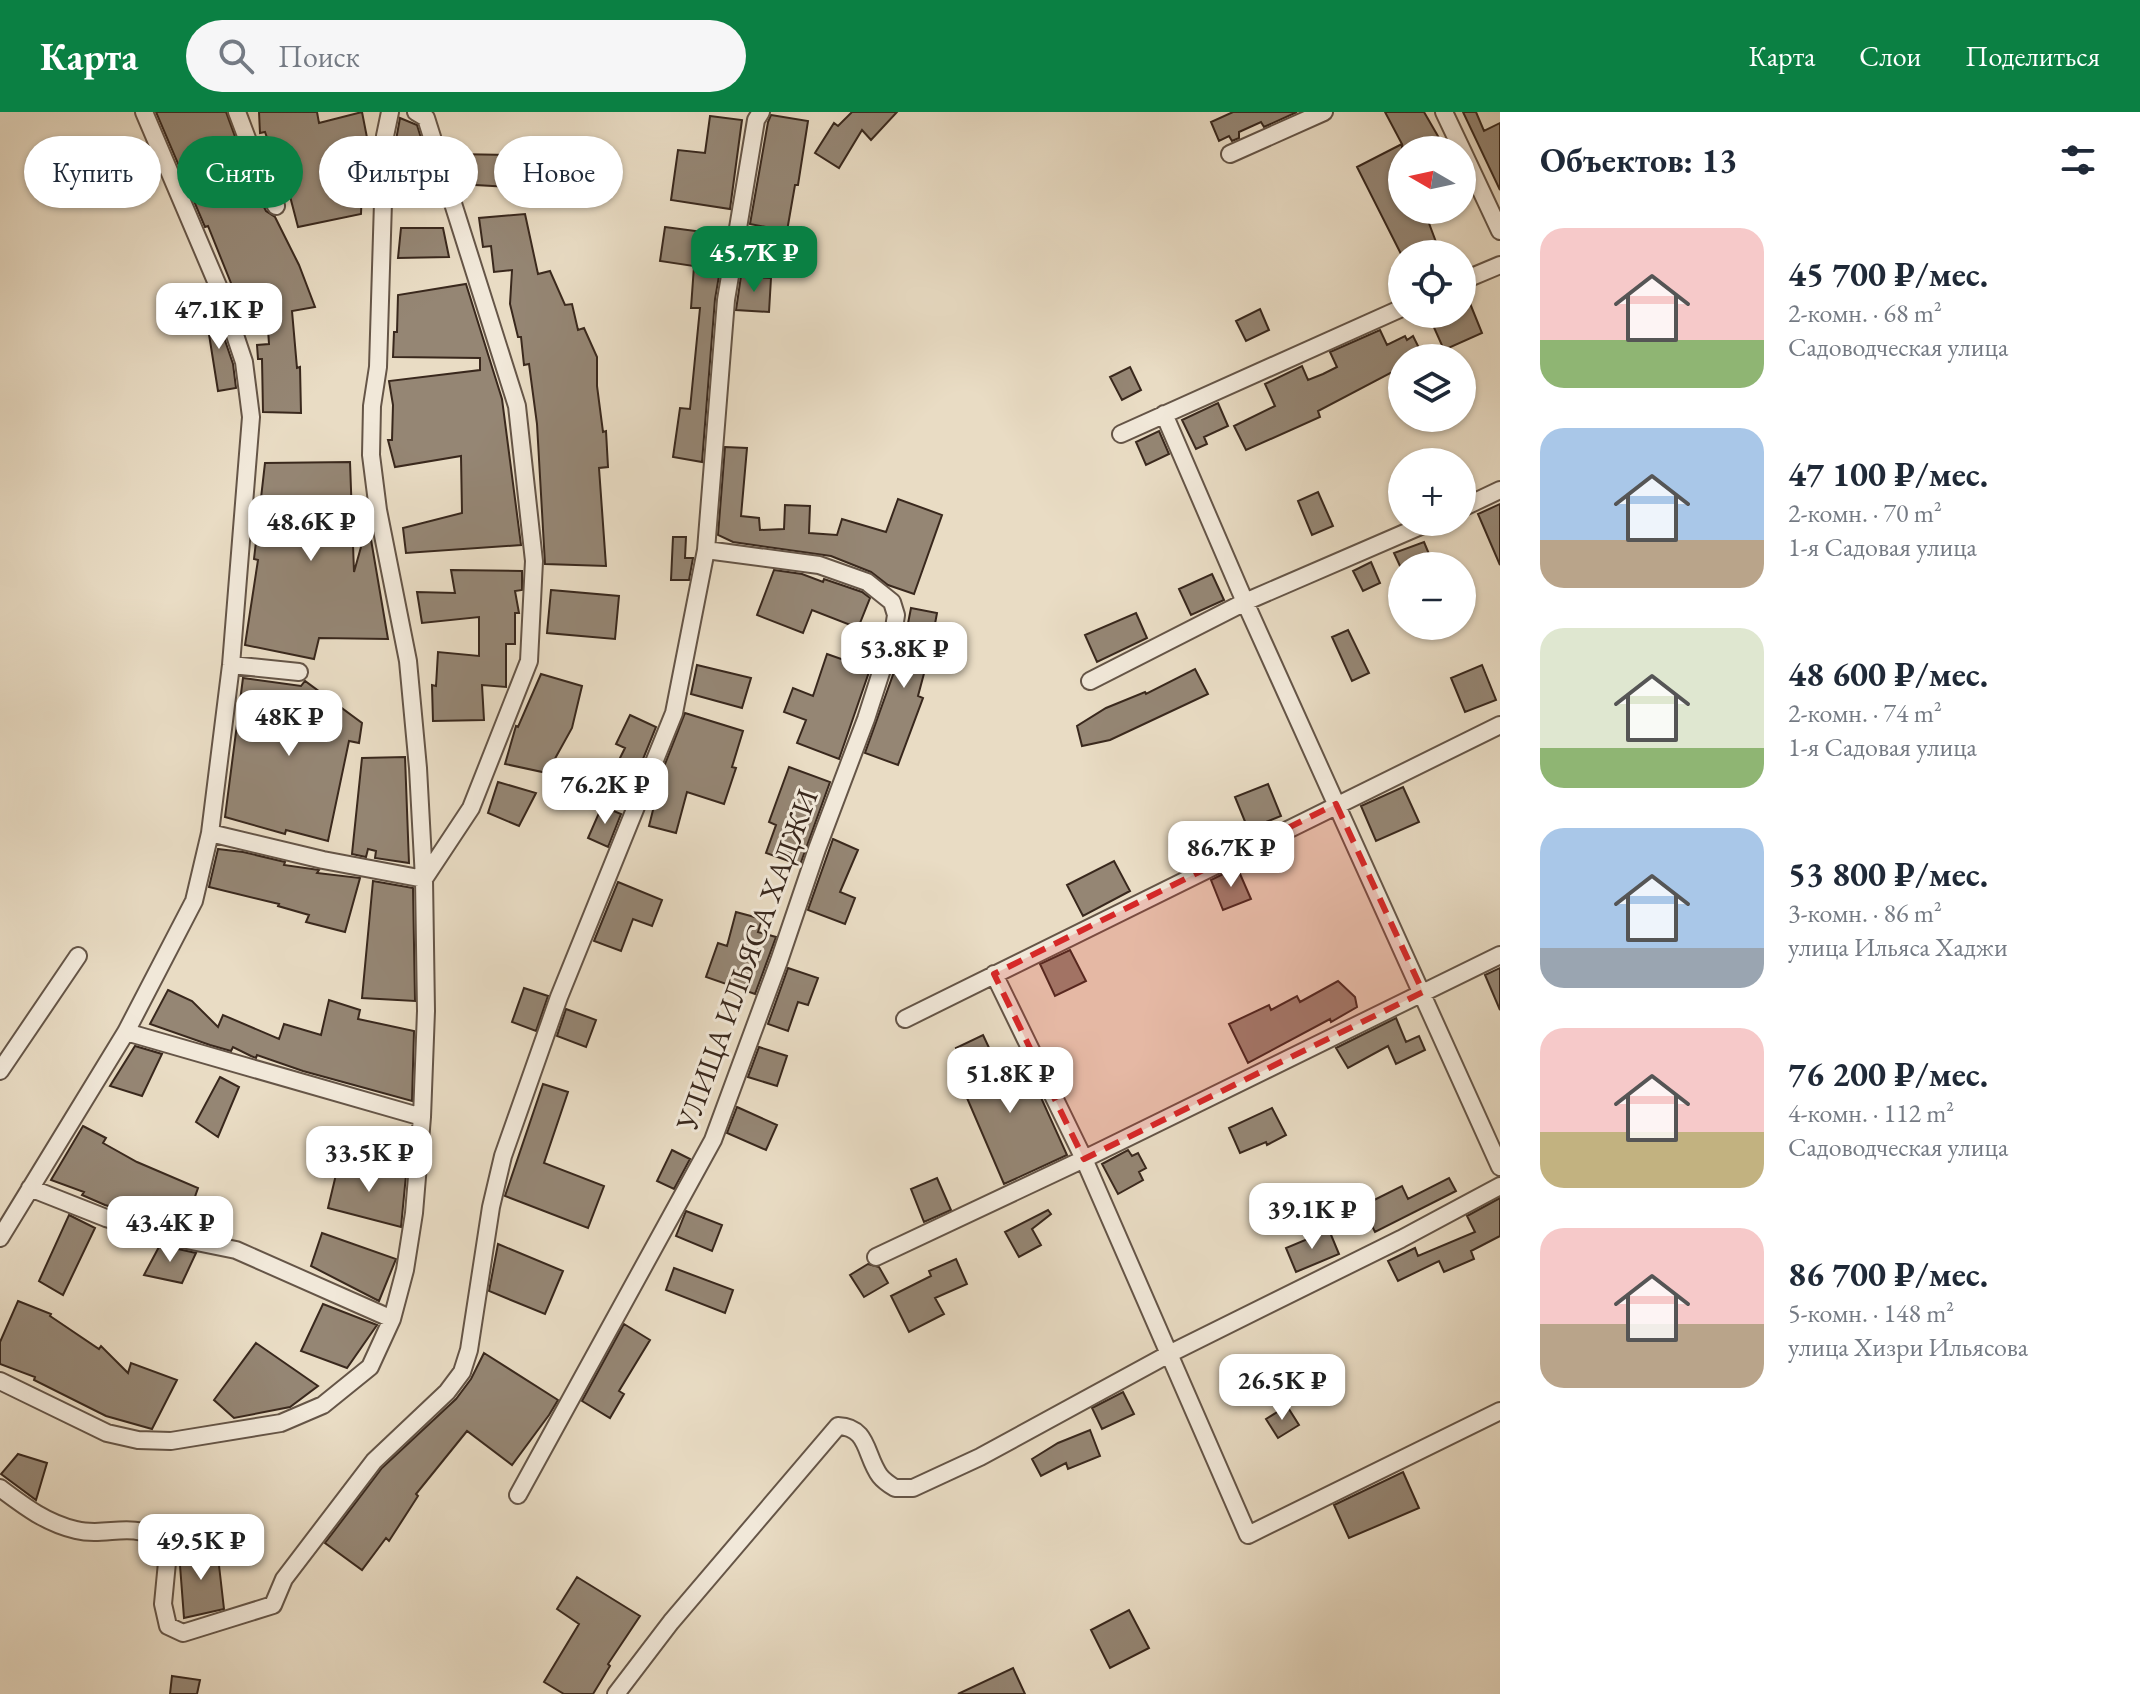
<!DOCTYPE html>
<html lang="ru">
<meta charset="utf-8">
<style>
body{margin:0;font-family:"EB Garamond",serif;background:#f6f6f7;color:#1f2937;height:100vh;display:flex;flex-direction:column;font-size:30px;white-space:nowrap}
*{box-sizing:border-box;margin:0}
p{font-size:26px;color:#747a83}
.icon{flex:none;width:44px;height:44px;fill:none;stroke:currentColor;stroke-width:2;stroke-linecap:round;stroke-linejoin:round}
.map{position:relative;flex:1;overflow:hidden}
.sheet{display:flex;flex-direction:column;background:#fff;width:640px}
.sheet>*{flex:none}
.guide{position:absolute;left:24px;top:24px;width:760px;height:72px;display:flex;gap:16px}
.needle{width:52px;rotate:279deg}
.tools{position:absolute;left:1388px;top:24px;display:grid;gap:16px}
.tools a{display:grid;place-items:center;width:88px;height:88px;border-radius:50%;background:#fff;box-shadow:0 2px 6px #0004;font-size:40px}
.price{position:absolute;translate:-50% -68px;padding:0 18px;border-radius:16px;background:#fff;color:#222;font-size:26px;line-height:52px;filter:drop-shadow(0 2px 4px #0008)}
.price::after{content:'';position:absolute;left:50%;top:48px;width:24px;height:18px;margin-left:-12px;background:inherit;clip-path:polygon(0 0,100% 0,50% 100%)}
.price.on{background:#0b8043;color:#fff}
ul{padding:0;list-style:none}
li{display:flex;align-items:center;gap:24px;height:200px;padding:0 40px}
li span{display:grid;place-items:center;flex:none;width:224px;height:160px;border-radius:24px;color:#555}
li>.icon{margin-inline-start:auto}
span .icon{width:96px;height:96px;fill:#fffc;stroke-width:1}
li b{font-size:34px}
h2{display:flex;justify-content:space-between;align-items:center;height:96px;padding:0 40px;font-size:34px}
.pill{padding:0 28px;border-radius:36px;background:#fff;box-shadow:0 2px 6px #0004;font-size:28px;line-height:72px}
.pill.on{background:#0b8043;color:#fff}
header{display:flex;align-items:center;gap:48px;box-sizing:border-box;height:112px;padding:0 40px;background:#0b8043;color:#fff}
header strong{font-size:38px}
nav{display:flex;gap:44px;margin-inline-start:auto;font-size:28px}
.search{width:560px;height:72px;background:#f6f6f7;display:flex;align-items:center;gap:20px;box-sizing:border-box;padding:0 28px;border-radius:44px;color:#747a83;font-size:30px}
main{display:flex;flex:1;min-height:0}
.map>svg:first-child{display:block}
.building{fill:#958674;stroke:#39281d;stroke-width:2}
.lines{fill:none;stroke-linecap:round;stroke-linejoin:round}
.street-casing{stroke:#655547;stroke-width:20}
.street{stroke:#f1e8d9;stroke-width:16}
.marked{fill:#d62828;fill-opacity:0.2;stroke:#d62828;stroke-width:6;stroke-dasharray:16 10;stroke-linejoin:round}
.labels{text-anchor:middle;stroke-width:6;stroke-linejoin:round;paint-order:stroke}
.street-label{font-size:30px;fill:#39281d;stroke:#f1e8d9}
</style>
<header>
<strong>Карта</strong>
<div class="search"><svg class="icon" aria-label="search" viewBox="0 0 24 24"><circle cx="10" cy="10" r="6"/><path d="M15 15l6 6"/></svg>Поиск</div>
<nav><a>Карта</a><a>Слои</a><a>Поделиться</a></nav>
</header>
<main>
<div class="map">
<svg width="1500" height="1582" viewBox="0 0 1500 1582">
<rect width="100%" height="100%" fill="#e9dcc4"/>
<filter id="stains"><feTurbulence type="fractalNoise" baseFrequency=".0025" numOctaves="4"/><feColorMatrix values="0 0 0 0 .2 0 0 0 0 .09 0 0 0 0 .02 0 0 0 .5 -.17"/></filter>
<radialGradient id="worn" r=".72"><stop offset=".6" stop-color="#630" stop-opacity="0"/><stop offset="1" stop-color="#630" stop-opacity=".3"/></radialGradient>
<path class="building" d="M156 0H226L252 71 266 99 275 105 299 153 315 195 292 199 297 256 300 255 301 301 263 300 262 247H258L257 233 269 232 267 203 241 207 236 191H239L208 114 205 115Z
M259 0H317L319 11 362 0 371 46 363 48 361 102 298 115 285 65 281 66 265 20 260 21Z
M852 0H897L871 28 862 18 839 56 815 41 834 11 838 14Z
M1233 0H1297L1264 15 1261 10 1239 20V26L1232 29 1229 24 1219 29 1211 10Z
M1385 0H1424L1446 38H1404L1402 33V98H1424L1436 130 1411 142H1401L1357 55 1402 32Z
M1463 0H1476L1484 19 1500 11V78Z
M771 3 808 9 798 73H795L787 119 750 112 768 10Z
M710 4 742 8 730 97 671 88 678 38 705 41Z
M400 6 417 13 434 68 439 93H394L396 28Z
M454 42 511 43 510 75 458 72Z
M525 102 538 162 550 159 565 193 572 192 578 218 584 216 597 245V274L603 320 606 319 608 355 599 356 606 454 545 452 537 312 529 252 524 253 521 225H518L510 192 512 158 494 160 491 134 483 135 479 106Z
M665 115 726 123 715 187 702 350 673 345 680 296 690 297 700 196H691L694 154 660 149Z
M401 116H443L449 145 398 146Z
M741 164 771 166 769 200 736 198Z
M466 172 502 287 521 433 406 441 403 416 462 401 461 344 395 355 388 328H392L393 293 389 269 480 258V246L393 245 394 220H397L398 183Z
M1465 179 1482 221 1444 238 1432 211 1451 202H1462V180Z
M214 196 233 252 236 276 218 279 208 216 203 217 199 199Z
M1260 197 1269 218 1246 229 1236 209Z
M1380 218 1387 233 1405 224 1407 228 1413 224 1424 246H1402V255L1318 299 1320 305 1246 338 1234 314 1275 294 1265 272 1302 254 1308 268 1323 262 1337 255 1330 240Z
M1130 255 1141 278 1122 288 1110 265Z
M1218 291 1228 314 1204 325 1207 332 1196 337 1182 308Z
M1159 319 1169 342 1146 353 1136 330Z
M725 335 747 336 741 404 759 406 760 418 784 417 785 393 810 394 809 421 837 423 842 407 886 420 898 387 942 403 914 482 888 473 871 460 831 444 733 430 718 423Z
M350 350 354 460 368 410 388 527 319 526 314 547 245 533 258 448 254 447 265 351Z
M1318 380 1333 414 1312 423 1298 389Z
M1500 392V453L1478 402Z
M673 425H686L685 446H693L689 468H671Z
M1424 430 1434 454H1400L1394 441Z
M1371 450 1380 471 1363 479 1353 459Z
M451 458 522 459V478L515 479 519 501H515V532H506V575L482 573 484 608 433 609 432 573 436 574 438 540 479 544V505L422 511 417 480 455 481Z
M774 458 802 462 823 470 824 467 862 480 870 486 858 516 812 498 803 521 757 503Z
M1212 462 1224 488 1191 503 1179 477Z
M551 478 619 484 615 527 547 521Z
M911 496 937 501 930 539 918 584 923 586 898 653 865 641 904 532Z
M1136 501 1147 526 1097 550 1085 523Z
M1348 518 1369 561 1352 569 1332 525Z
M827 542 870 557 839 647 797 631 806 608 784 600 793 576 813 584Z
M697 553 751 566 742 596 691 582Z
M1482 553 1496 588 1465 600 1451 566Z
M1195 557 1208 582 1110 628 1082 634 1077 614 1106 596 1145 580 1146 582Z
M541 562 582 574 572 616 547 661 505 652 516 614 518 615Z
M243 566 301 574 305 569 362 611 359 631 349 629 328 729 286 718 285 722 225 705Z
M685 601 743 619 732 655 736 656 724 692 687 680 676 721 649 714 660 670H658Z
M630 603 656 615 630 679 609 668 625 636 616 632Z
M405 645 409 751 375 746 376 739 368 737 366 745 352 742 362 646Z
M789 655 830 670 800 753 766 741 776 713 769 710Z
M498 670 536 681 519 714 488 701Z
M1268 672 1281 704 1248 717 1235 685Z
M1403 675 1419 710 1376 729 1361 694Z
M602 694 621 702 608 735 588 726Z
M833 727 858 738 840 780 855 786 845 812 808 798Z
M218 737 243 740 285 750 284 753 319 758 317 761 360 766 345 820 306 810 309 803 278 794 279 792 209 775Z
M1114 749 1130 779 1083 804 1067 773Z
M1237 755 1251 787 1223 798 1211 768Z
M373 769 413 776 415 889 362 886Z
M618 770 662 788 652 814 633 807 621 839 594 829Z
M736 800 762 807 758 820 776 825 755 882 706 865 718 831 727 834Z
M1070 838 1086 869 1055 884 1040 852Z
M788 856 818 866 808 893 798 890 788 919 768 912Z
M1500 856V898L1485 863Z
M1338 869 1355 885 1357 895 1331 910 1330 907 1248 951 1229 912 1269 893 1271 898 1297 884 1300 890Z
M524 876 548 884 536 919 512 910Z
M168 878 192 889 218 915 223 903 279 927 284 912 321 923 329 888 360 898 358 907 414 919 412 989 303 959 257 943 256 946 251 944 233 935 231 939 210 933 150 912Z
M566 897 596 908 586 935 557 924Z
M1396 906 1406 930 1419 924 1425 938 1396 952 1388 934 1348 956 1336 936Z
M983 923 1005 970 1029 959 1067 1043 1004 1072 967 986 977 982 956 936Z
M135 934 162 942 142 984 110 974Z
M759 935 787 944 777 974 748 965Z
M220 965 239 975 218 1025 196 1010Z
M543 972 568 980 544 1051 604 1074 588 1116 505 1084Z
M737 995 777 1013 766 1038 727 1021Z
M1272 996 1286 1023 1267 1033 1266 1030 1240 1041 1229 1016Z
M83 1014 106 1026 103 1031 137 1050 198 1076 184 1116 105 1093 82 1083 84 1080 51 1068Z
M672 1038 690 1047 674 1077 657 1069Z
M1128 1038 1132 1044 1138 1041 1146 1056 1139 1060 1143 1068 1118 1082 1102 1052Z
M339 1050 406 1063 401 1115 328 1096Z
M937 1066 951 1098 924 1110 911 1077Z
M1449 1066 1456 1079 1375 1120 1362 1094 1402 1074 1408 1087Z
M1500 1086V1124L1471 1139 1474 1147 1444 1160 1439 1149 1398 1169 1388 1149 1415 1136 1418 1144 1475 1120 1467 1104Z
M1048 1098 1051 1102 1032 1117 1041 1133 1019 1145 1005 1120Z
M686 1099 722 1113 712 1139 676 1124Z
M69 1103 95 1116 63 1183 39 1169Z
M1329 1118 1339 1142 1296 1160 1286 1136Z
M322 1121 396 1147 379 1189 311 1154Z
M498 1132 563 1159 545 1202 489 1179Z
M160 1133 196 1141 182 1171 144 1163Z
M956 1147 967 1172 935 1186 944 1202 909 1220 891 1184 931 1164 929 1159Z
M868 1152 879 1155 888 1171 864 1185 850 1163Z
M674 1156 733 1178 725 1201 666 1178Z
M18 1189 51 1202 50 1204 99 1237 101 1234 128 1261 131 1251 177 1268 152 1317 106 1304 34 1268 35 1265 0 1252V1230Z
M323 1192 377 1213 347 1256 301 1239Z
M624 1212 650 1228 619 1279 624 1282 610 1306 582 1289Z
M256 1231 318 1274 290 1295 234 1306 214 1288Z
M484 1241 558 1288 549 1303 512 1353 467 1319 416 1382 418 1384 389 1429 386 1426 362 1458 325 1431 382 1356 456 1287 471 1267Z
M1123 1280 1134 1302 1102 1317 1092 1296Z
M1287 1294 1299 1313 1278 1326 1266 1307Z
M1090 1318 1100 1344 1068 1357 1066 1351 1041 1364 1032 1347 1058 1331Z
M18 1342 47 1351 36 1388 1 1362Z
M1403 1360 1419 1396 1349 1426 1334 1393Z
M217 1436 224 1497 184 1506 179 1440Z
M577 1465 640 1504 608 1552 610 1554 593 1582H564L544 1570 579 1512 557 1497Z
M1129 1498 1149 1536 1110 1556 1091 1518Z
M1013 1556 1025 1582H958Z
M172 1564 200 1568 197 1582H170Z"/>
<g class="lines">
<g class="street-casing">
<path id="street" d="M237 0 262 66 276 94
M1444 0 1462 38
M1462 38 1500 119
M1230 42 1324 0
M1462 169 1500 153
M1164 302 1245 490 1500 1055
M1121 322 1402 196
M1462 396 1500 378
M231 553 299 560
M1090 569 1245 490 1430 410
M210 721 323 748 424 767 418 656 408 549 378 398 371 343 372 294 378 255 385 24 390 0
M994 862 1084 1047 1248 1423 1500 1299
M905 907 1500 613
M126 920 422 1005
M0 959 78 844
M30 1076 106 1106 177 1126 236 1138 392 1207
M0 1126 126 920 194 789 210 721 231 553 251 305 244 250 221 181 144 0
M876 1145 1084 1047 1500 843
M0 1269 107 1321 138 1328 171 1329 281 1311 323 1293 370 1255 392 1207 405 1158 414 1101 422 1005 426 899 424 767 471 696 529 549 534 449 517 294 426 6 416 0
M0 1376C24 1394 46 1411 76 1418 111 1427 141 1402 168 1440L163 1492 168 1514 183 1521 273 1493 284 1467 374 1349 447 1280 462 1260 469 1238 491 1095 503 1044 559 885 674 601 706 438 726 188 756 8 761 0
M518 1383 713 1028 779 849 817 737 866 607 893 523 896 503 892 490 867 470 819 453 706 438
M616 1582 671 1510 838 1314C869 1315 865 1344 880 1364 884 1369 890 1373 895 1376H913L980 1345 1169 1242 1401 1127 1500 1074"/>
</g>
<use href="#street" class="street"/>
</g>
<path class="marked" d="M1336 692 1423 880 1084 1047 994 862Z"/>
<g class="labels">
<g class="street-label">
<text transform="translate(747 848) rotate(-70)" y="10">УЛИЦА ИЛЬЯСА ХАДЖИ</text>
</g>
</g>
<rect width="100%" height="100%" filter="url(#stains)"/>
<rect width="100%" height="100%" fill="url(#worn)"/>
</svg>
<div class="tools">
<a><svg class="needle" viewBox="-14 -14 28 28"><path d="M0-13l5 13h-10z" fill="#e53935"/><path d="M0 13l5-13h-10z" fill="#747a83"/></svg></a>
<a><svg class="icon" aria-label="locate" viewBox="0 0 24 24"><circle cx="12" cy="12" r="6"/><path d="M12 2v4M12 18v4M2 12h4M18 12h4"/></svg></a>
<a><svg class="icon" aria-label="layers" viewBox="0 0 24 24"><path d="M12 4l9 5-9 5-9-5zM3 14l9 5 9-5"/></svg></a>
<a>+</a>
<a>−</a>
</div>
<b class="price on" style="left:754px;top:182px">45.7K ₽</b>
<b class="price" style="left:219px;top:239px">47.1K ₽</b>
<b class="price" style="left:311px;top:451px">48.6K ₽</b>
<b class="price" style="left:904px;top:578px">53.8K ₽</b>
<b class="price" style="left:289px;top:646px">48K ₽</b>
<b class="price" style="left:605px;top:714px">76.2K ₽</b>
<b class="price" style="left:1231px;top:777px">86.7K ₽</b>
<b class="price" style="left:1010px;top:1003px">51.8K ₽</b>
<b class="price" style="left:369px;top:1082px">33.5K ₽</b>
<b class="price" style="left:1312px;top:1139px">39.1K ₽</b>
<b class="price" style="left:170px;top:1152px">43.4K ₽</b>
<b class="price" style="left:1282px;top:1310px">26.5K ₽</b>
<b class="price" style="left:201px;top:1470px">49.5K ₽</b>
<div class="guide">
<a class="pill">Купить</a>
<a class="pill on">Снять</a>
<a class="pill">Фильтры</a>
<a class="pill">Новое</a>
</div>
</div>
<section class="sheet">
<h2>Объектов: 13<svg class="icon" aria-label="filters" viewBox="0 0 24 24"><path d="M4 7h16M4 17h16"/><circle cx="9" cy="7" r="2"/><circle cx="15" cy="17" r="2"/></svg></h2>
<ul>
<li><span style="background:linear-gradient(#f6c9c9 70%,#8fb573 0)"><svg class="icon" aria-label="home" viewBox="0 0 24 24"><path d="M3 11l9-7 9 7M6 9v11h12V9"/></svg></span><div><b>45 700 ₽/мес.</b><p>2-комн. · 68 m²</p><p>Садоводческая улица</p></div></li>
<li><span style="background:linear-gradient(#a9c7e8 70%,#b9a48a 0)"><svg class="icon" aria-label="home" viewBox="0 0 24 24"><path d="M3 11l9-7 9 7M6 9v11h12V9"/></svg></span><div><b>47 100 ₽/мес.</b><p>2-комн. · 70 m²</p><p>1-я Садовая улица</p></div></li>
<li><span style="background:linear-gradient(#dfe7d0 75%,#8fb573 0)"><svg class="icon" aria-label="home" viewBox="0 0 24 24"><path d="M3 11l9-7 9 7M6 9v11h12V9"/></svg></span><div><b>48 600 ₽/мес.</b><p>2-комн. · 74 m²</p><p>1-я Садовая улица</p></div></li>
<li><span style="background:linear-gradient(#a9c7e8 75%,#9aa5b1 0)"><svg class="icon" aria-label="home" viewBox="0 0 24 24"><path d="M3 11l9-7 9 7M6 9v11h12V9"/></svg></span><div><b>53 800 ₽/мес.</b><p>3-комн. · 86 m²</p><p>улица Ильяса Хаджи</p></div></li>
<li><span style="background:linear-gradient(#f6c9c9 65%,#c2b280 0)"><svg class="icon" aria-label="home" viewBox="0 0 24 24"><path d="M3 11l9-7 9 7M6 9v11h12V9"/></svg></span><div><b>76 200 ₽/мес.</b><p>4-комн. · 112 m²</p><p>Садоводческая улица</p></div></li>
<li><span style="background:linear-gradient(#f6c9c9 60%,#b9a48a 0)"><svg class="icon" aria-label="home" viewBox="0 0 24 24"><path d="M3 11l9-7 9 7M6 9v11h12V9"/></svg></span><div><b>86 700 ₽/мес.</b><p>5-комн. · 148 m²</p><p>улица Хизри Ильясова</p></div></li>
</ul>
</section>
</main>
